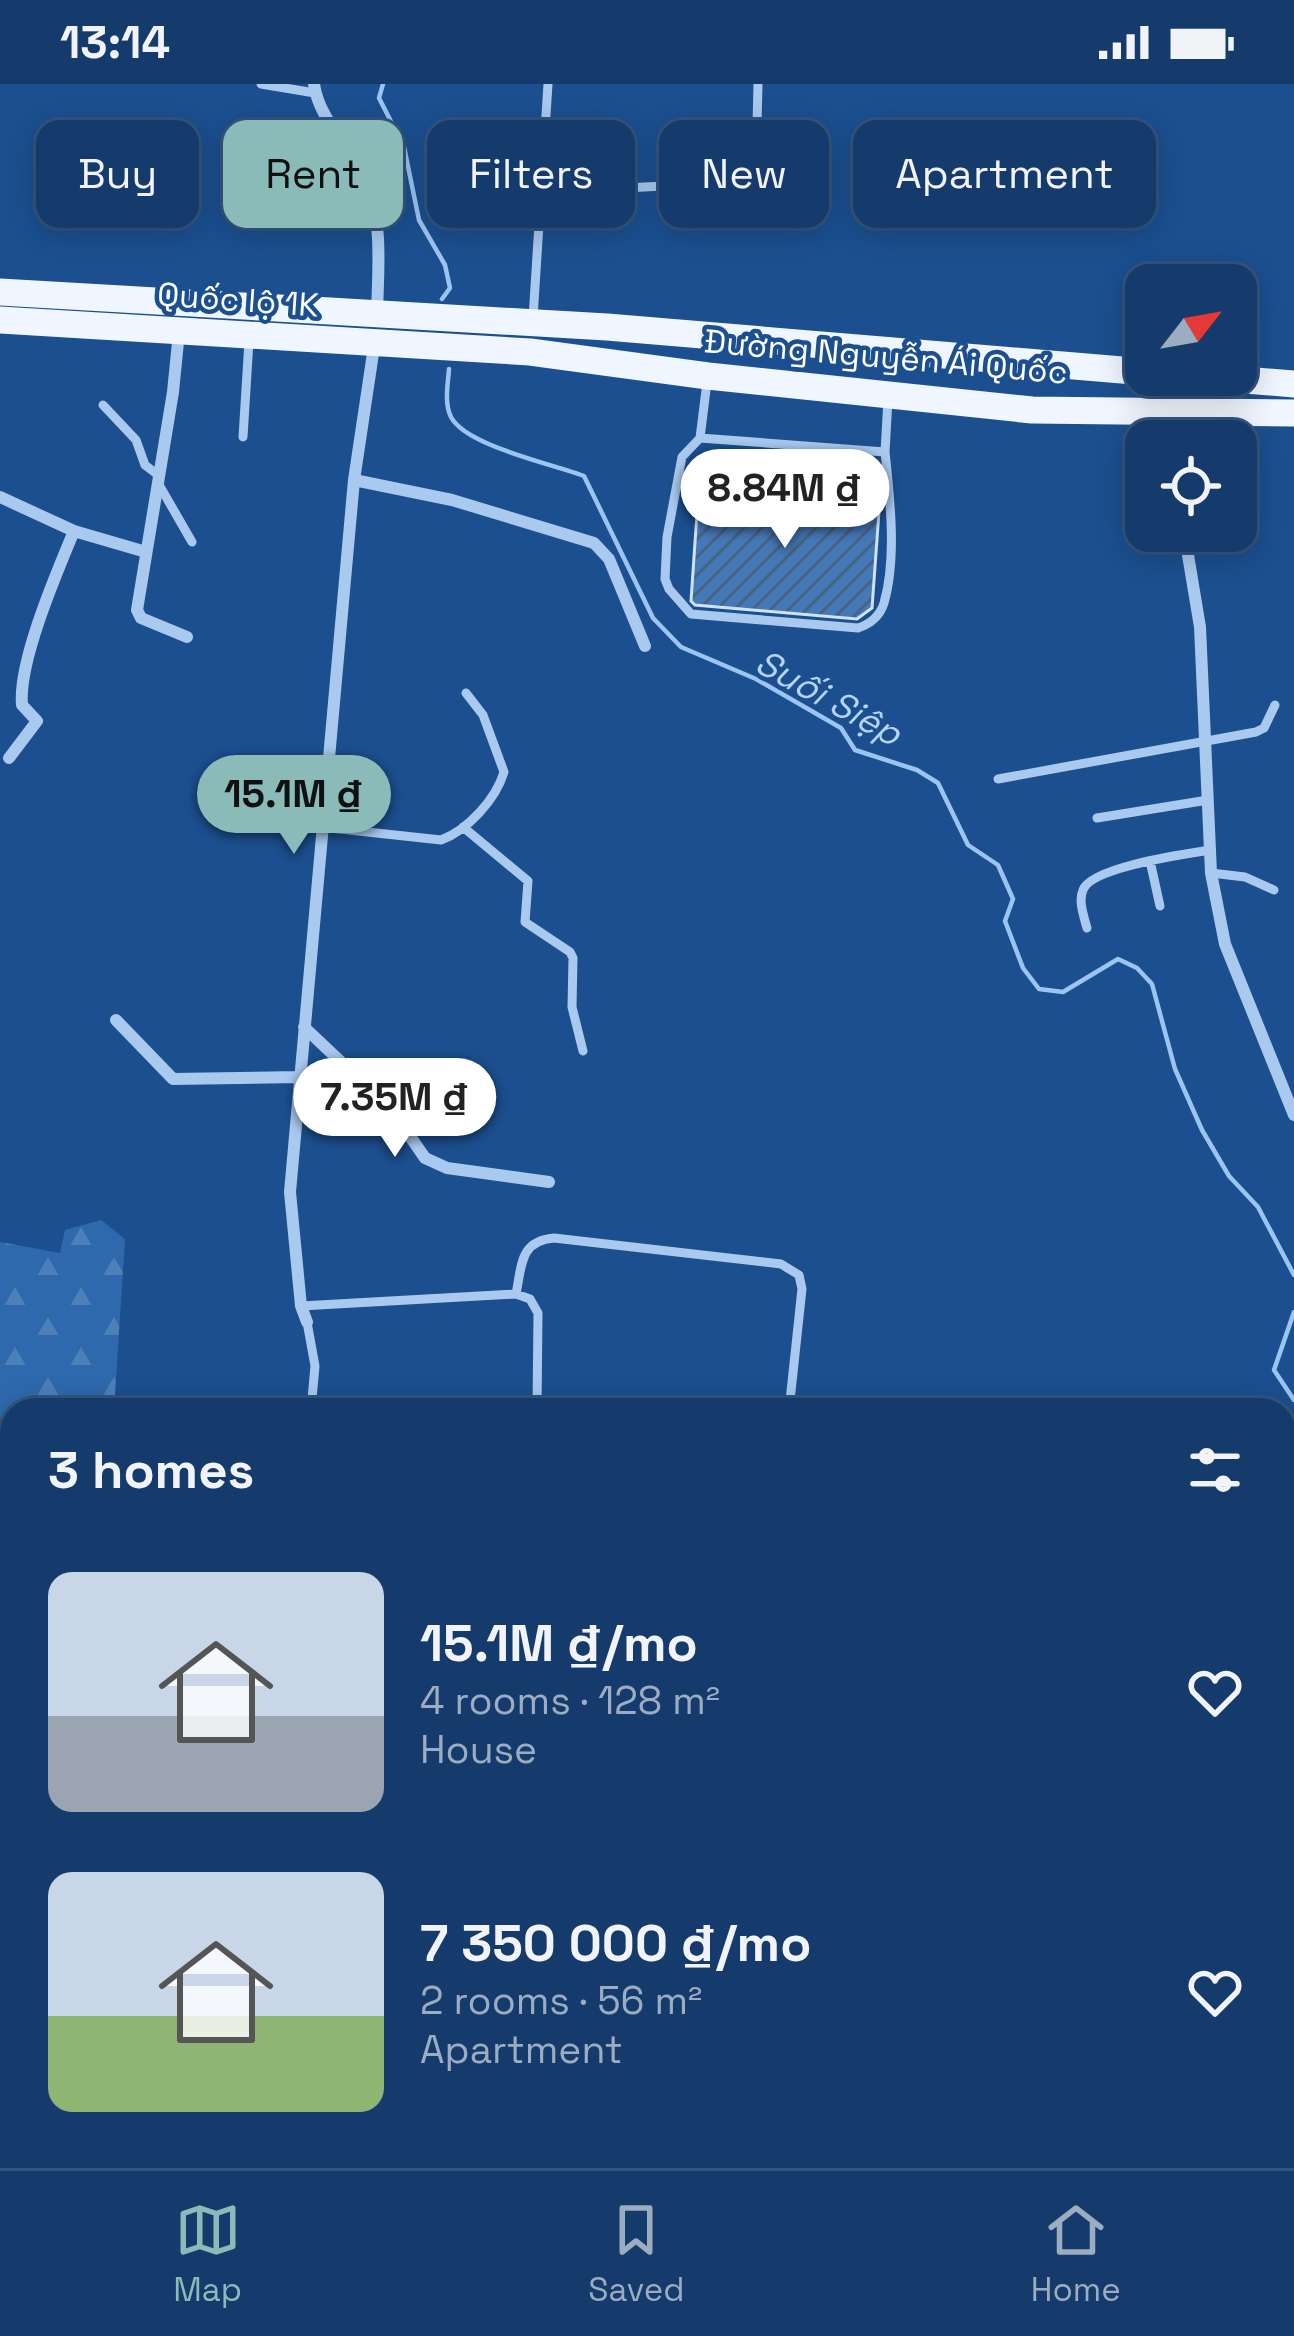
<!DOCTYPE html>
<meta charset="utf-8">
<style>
body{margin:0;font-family:"Space Grotesk",sans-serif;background:#214673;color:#f1f3f6;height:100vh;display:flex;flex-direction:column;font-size:45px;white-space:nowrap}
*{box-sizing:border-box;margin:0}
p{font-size:39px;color:#9dadc1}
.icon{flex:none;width:66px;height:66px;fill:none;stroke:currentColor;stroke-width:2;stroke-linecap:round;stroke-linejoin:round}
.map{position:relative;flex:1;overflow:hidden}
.panel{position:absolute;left:0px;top:1314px;width:1296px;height:771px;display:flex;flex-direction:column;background:#143b6b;border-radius:36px 36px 0 0;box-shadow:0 6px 30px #0003,0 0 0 3px #33557e}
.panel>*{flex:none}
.hud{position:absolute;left:36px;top:36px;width:1224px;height:108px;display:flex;gap:24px}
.needle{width:78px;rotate:59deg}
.tools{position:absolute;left:1125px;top:180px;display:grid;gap:24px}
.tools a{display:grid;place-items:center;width:132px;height:132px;border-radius:24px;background:#143b6b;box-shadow:0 6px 30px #0003,0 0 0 3px #33557e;font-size:60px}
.price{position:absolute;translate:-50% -102px;padding:0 27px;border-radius:42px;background:#fff;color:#222;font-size:39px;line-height:78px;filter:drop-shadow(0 3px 6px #0008)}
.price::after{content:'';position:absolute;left:50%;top:72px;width:36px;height:27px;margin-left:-18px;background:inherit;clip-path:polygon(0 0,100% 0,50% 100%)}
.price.on{background:#8bbbb9;color:#111}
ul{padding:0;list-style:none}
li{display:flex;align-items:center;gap:36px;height:300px;padding:0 48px}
li span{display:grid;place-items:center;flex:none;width:336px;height:240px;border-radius:24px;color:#555}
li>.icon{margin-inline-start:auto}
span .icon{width:144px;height:144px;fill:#fffc;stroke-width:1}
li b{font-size:51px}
h2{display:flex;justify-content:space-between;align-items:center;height:144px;padding:0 48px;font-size:51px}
.chip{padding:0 42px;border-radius:24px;background:#143b6b;box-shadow:0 6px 30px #0003,0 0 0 3px #33557e;font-size:42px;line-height:108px}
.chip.on{background:#8bbbb9;color:#111}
.status{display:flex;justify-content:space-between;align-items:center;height:84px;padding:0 60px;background:#143b6b;direction:ltr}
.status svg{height:33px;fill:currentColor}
.dock{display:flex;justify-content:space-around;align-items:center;height:168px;border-top:3px solid #33557e;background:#143b6b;font-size:33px;color:#9dadc1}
.dock a{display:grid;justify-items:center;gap:6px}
.dock .on{color:#8bbbb9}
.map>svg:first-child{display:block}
.forest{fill:url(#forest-firs)}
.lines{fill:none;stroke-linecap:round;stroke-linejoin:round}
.stream{stroke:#9cc4f0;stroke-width:4.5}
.building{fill:url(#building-hatch);stroke:#cfe3fa;stroke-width:3}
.lane{stroke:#a9c9ee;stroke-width:9}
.street{stroke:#a9c9ee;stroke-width:12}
.primary{stroke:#f0f6ff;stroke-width:27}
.labels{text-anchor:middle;stroke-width:9;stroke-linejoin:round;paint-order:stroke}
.street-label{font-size:33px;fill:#fff;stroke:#1b4f8f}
.water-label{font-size:36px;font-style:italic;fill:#b5d3f5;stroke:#1b4f8f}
</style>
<div class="status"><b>13:14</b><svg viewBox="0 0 49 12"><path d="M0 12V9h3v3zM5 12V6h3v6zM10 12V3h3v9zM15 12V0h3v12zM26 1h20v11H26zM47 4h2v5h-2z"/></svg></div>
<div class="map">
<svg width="1294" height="2084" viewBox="0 0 1294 2084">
<defs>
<pattern id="forest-firs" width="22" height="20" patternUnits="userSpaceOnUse" patternTransform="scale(3)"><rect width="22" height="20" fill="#2e69ad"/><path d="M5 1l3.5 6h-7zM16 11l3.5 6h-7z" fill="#4d80b9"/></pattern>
<pattern id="building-hatch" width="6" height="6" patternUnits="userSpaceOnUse" patternTransform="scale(3)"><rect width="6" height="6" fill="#4478b7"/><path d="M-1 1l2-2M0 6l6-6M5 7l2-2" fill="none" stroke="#486282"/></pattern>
</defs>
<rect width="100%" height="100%" fill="#1b4f8f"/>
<path class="forest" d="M101 1136 125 1155 114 1326H12V2022L0 2029V1158L60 1169 65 1146Z"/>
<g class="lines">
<path class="stream" d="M383 0 379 14 404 63 419 136 445 181 450 204 442 215
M449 285C448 300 444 319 451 333 466 362 553 380 584 392L653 534 681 563 756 595 841 644 855 666 917 686 938 699 968 761 998 781 1013 815 1005 837 1023 884 1039 905 1063 908 1118 875 1137 884 1152 900 1175 985 1202 1046 1229 1092 1258 1123 1294 1191
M1294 1228 1274 1286 1294 1316"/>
</g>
<path class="building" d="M699 400 880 414 872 524 857 535 695 521 691 517Z"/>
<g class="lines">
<path class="lane" d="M261 0 315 9
M756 82 758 0
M542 108 665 102
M533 234 548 0
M707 298 700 354 885 368 888 315
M103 321 136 356 145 381 158 391
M243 353 249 257
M700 354 682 373 667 453 665 495 669 505 691 530 858 544C870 540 880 532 884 519 897 474 890 414 885 368
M158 399 192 458
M998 695 1256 648 1264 644 1275 621
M1097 734 1208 716
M321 743 441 756C468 746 496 715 504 688L483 631 466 609
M463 743 528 797 525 838 570 868 573 874 572 923 583 967
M1150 777 1160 822
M1211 789 1245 793 1274 806
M1087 844C1084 833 1078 817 1083 806 1091 783 1185 770 1210 766
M516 1210C522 1180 520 1157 554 1154L781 1180 799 1191 802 1205 789 1326
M301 1222 516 1210 530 1215 538 1229 537 1326
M307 1238 315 1282 311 1326
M1284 1710 1294 1712
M29 2084 51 2073
M197 2084 198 2073
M412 2084 414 2073
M522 2084 525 2073
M580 2084 587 2073
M877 2084 880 2073"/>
<path class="street" d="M314 0C319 37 353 65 367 99 383 139 378 188 377 230
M179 248 173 308 137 526 141 534 187 553
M1172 330 1173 357
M354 396 452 416 594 459 609 475 645 562
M0 413 74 447
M1184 447 1200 543 1211 789 1225 860 1294 1031
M9 674 37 637 22 621C18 578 57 488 74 447L146 468
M116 936 173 995 300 993
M304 943 341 978 370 1027 407 1048 425 1074 447 1084 549 1098
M307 1238 301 1222 290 1108 354 396 375 256"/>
<path class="primary" d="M0 208 607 243 1146 288
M0 236 530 268 708 292 1032 326 1294 329
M1183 291 1294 300"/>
</g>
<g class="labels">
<g class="street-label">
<text transform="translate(238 215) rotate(4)" y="12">Quốc lộ 1K</text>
<text transform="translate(886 272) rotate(5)" y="12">Đường Nguyễn Ái Quốc</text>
</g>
<g class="water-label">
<text transform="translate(829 613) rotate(29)" y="13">Suối Siệp</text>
</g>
</g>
</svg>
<div class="tools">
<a><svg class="needle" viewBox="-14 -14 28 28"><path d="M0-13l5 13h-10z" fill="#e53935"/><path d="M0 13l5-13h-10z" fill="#9dadc1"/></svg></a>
<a><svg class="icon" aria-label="locate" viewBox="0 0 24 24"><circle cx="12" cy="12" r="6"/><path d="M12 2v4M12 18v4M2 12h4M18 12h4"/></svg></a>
</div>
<b class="price" style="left:785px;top:467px">8.84M ₫</b>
<b class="price on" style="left:294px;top:773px">15.1M ₫</b>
<b class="price" style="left:395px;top:1076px">7.35M ₫</b>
<div class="hud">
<a class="chip">Buy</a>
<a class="chip on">Rent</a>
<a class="chip">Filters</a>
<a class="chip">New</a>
<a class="chip">Apartment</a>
</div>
<section class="panel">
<h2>3 homes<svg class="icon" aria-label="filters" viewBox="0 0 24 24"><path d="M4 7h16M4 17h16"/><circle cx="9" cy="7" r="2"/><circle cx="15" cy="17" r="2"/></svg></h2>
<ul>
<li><span style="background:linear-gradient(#c9d6e8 60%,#9aa5b1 0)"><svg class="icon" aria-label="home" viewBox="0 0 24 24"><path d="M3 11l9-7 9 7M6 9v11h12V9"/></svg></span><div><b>15.1M ₫/mo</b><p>4 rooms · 128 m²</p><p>House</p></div><svg class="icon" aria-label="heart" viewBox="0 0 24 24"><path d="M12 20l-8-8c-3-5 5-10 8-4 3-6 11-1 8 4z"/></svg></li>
<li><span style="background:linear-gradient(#c9d6e8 60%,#8fb573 0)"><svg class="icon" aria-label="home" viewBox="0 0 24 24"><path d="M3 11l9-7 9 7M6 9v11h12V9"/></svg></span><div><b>7 350 000 ₫/mo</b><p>2 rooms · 56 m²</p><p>Apartment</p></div><svg class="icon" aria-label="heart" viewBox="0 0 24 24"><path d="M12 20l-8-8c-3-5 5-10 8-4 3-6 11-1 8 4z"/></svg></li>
</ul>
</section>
</div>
<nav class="dock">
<a class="on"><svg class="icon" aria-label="map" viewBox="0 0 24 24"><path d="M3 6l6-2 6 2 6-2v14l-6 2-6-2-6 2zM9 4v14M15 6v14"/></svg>Map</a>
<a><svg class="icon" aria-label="saved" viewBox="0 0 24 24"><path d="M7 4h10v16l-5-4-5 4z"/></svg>Saved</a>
<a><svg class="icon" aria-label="home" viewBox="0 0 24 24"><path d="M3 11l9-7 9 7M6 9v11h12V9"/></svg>Home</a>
</nav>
